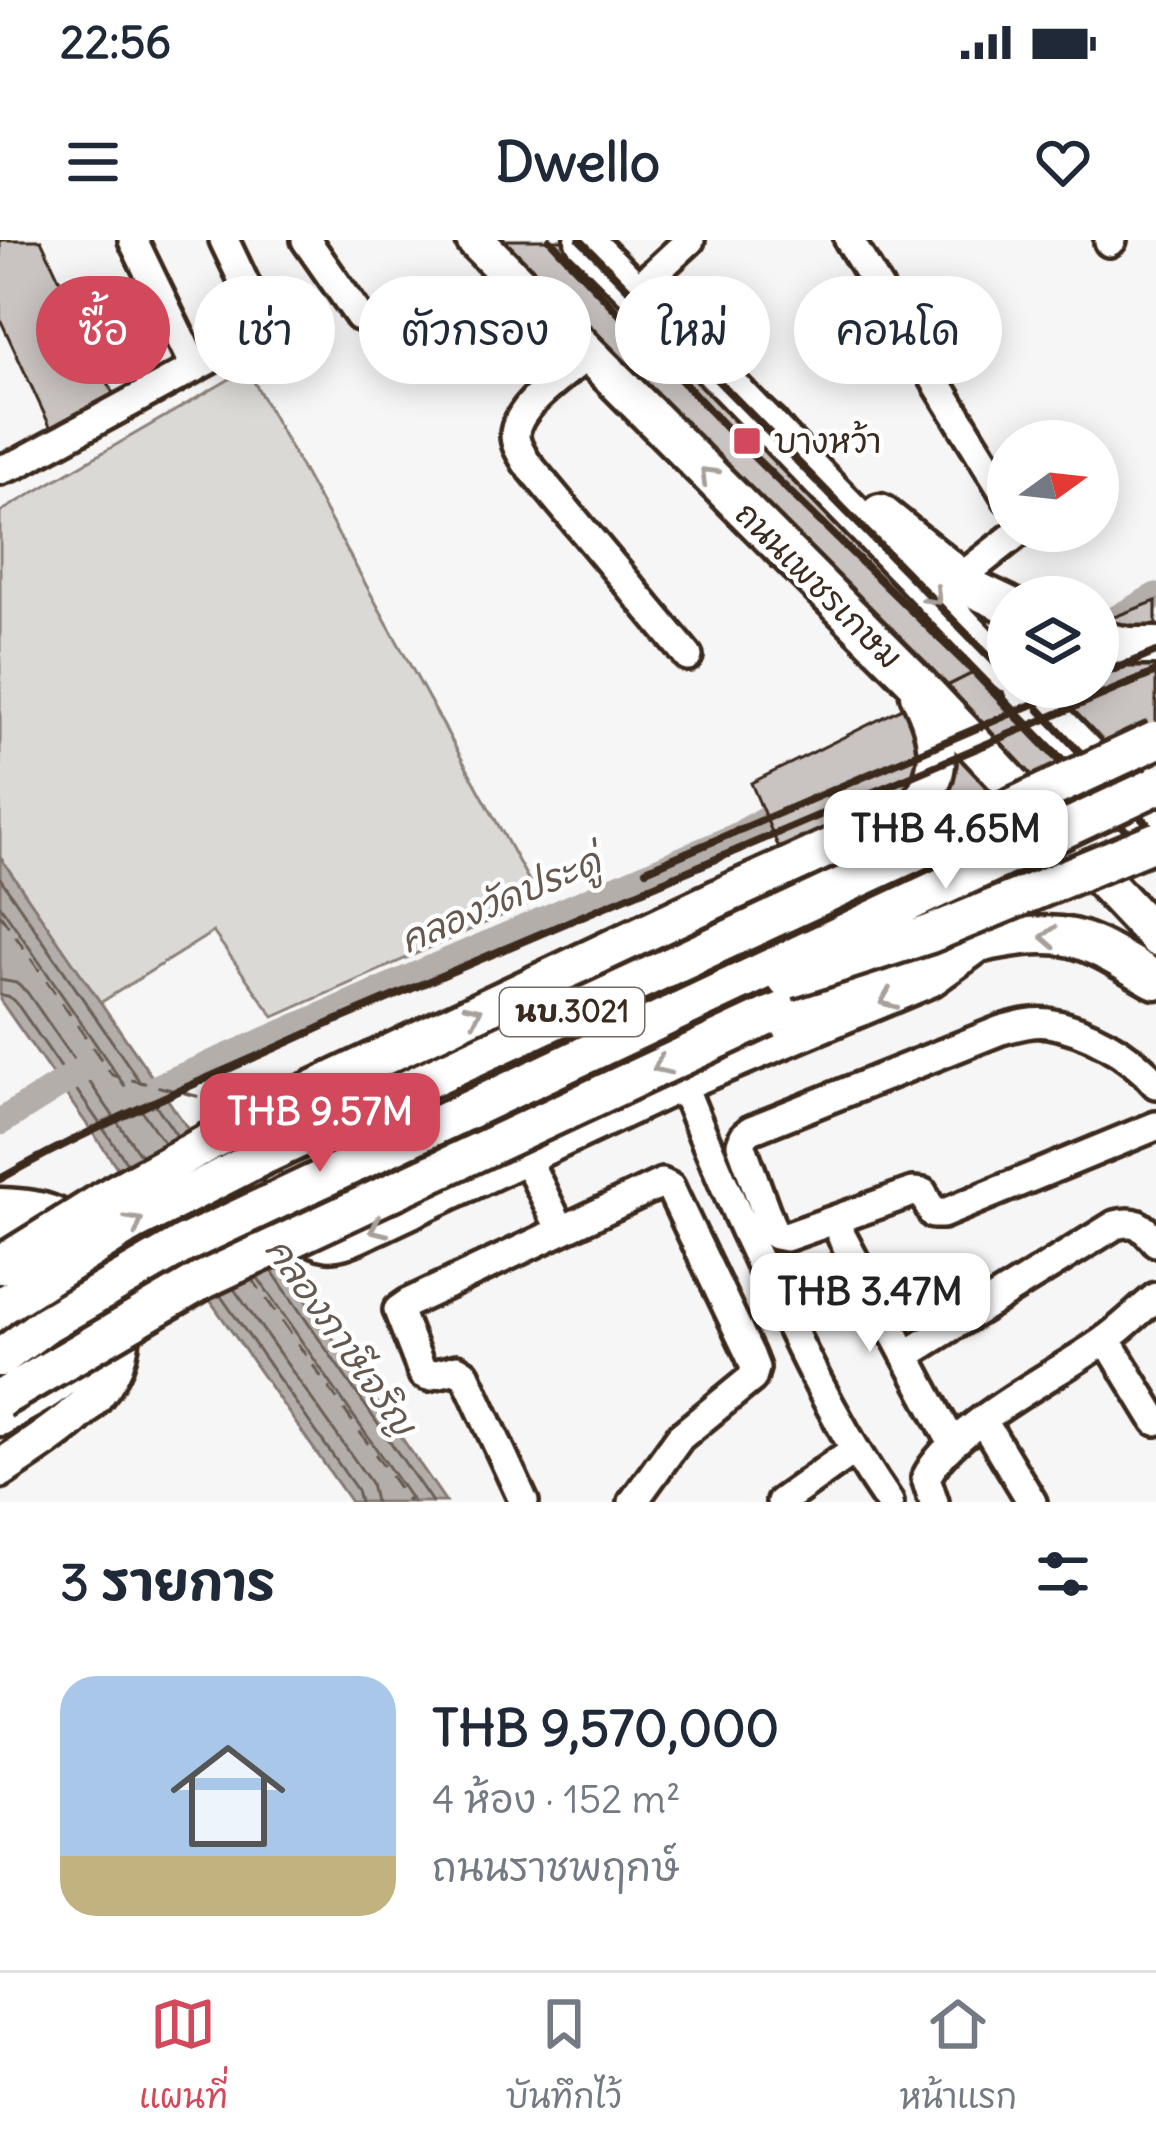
<!DOCTYPE html>
<html lang="th">
<meta charset="utf-8">
<style>
body{margin:0;font-family:Delius,"Playpen Sans Thai",sans-serif;background:#f6f6f7;color:#1f2937;height:100vh;display:flex;flex-direction:column;font-size:45px;white-space:nowrap}
*{box-sizing:border-box;margin:0}
p{font-size:39px;color:#747a83}
.icon{flex:none;width:66px;height:66px;fill:none;stroke:currentColor;stroke-width:2;stroke-linecap:round;stroke-linejoin:round}
.map{position:relative;height:1262px;overflow:hidden}
.details{display:flex;flex-direction:column;background:#fff;flex:1}
.details>*{flex:none}
.hud{position:absolute;left:36px;top:36px;width:1086px;height:108px;display:flex;gap:24px}
.needle{width:78px;rotate:75deg}
.controls{position:absolute;left:987px;top:180px;display:grid;gap:24px}
.controls a{display:grid;place-items:center;width:132px;height:132px;border-radius:50%;background:#fff;box-shadow:0 6px 30px #0003;font-size:60px}
.price{position:absolute;translate:-50% -102px;padding:0 27px;border-radius:24px;background:#fff;color:#222;font-size:39px;line-height:78px;filter:drop-shadow(0 3px 6px #0008)}
.price::after{content:'';position:absolute;left:50%;top:72px;width:36px;height:27px;margin-left:-18px;background:inherit;clip-path:polygon(0 0,100% 0,50% 100%)}
.price.on{background:#d1495b;color:#fff}
ul{padding:0;list-style:none}
li{display:flex;align-items:center;gap:36px;height:300px;padding:0 60px}
li span{display:grid;place-items:center;flex:none;width:336px;height:240px;border-radius:36px;color:#555}
li>.icon{margin-inline-start:auto}
span .icon{width:144px;height:144px;fill:#fffc;stroke-width:1}
li b{font-size:51px}
h2{display:flex;justify-content:space-between;align-items:center;height:144px;padding:0 60px;font-size:51px}
.pill{padding:0 42px;border-radius:54px;background:#fff;box-shadow:0 6px 30px #0003;font-size:42px;line-height:108px}
.pill.on{background:#d1495b;color:#fff}
.status{display:flex;justify-content:space-between;align-items:center;height:84px;padding:0 60px;background:#fff;direction:ltr}
.status svg{height:33px;fill:currentColor}
header{display:flex;justify-content:space-between;align-items:center;height:156px;padding:0 60px;background:#fff;font-size:54px;font-weight:800}
.menu{display:flex;justify-content:space-around;align-items:center;height:168px;border-top:3px solid #e0e1e3;background:#fff;font-size:33px;color:#747a83}
.menu a{display:grid;justify-items:center;gap:6px}
.menu .on{color:#d1495b}
.map>svg:first-child{display:block}
.green{fill:#dbd9d6;stroke:#8b827a;stroke-width:3}
.water{fill:#b4aeaa;stroke:#847972;stroke-width:3}
.lines{fill:none;stroke-linecap:round;stroke-linejoin:round}
.shore{stroke:#6b5f56;stroke-width:3}
.canal{stroke:#b4aeaa;stroke-width:27}
.ferry{stroke:#65584f;stroke-width:3;stroke-dasharray:15 12;stroke-linecap:butt}
.building{fill:#c9c3c1;stroke:#3b2a1e;stroke-width:3}
.minor-casing{stroke:#3b2a1e;stroke-width:36}
.major-casing{stroke:#3b2a1e;stroke-width:45}
.minor{stroke:#fff;stroke-width:27}
.major{stroke:#fff;stroke-width:36}
.rail{stroke:#3b2a1e;stroke-width:8}
.major-bridge-casing{stroke:#3b2a1e;stroke-width:45;stroke-linecap:butt}
.major-bridge{stroke:#fff;stroke-width:36}
.oneway{stroke:#a79f9a}
.poi-dot{fill:#d1495b;stroke:#fff;stroke-width:4.5}
.labels{text-anchor:middle;stroke-width:9;stroke-linejoin:round;paint-order:stroke}
.shield{fill:#fff;stroke:#766a62;stroke-width:3}
.shield-label{font-size:30px;font-weight:bold;fill:#3b2a1e}
.poi-label{font-size:33px;fill:#3b2a1e;stroke:#fff;text-anchor:start}
.street-label{font-size:33px;fill:#3b2a1e;stroke:#fff}
.water-label{font-size:36px;font-style:italic;fill:#65584f;stroke:#fff}
</style>
<div class="status"><b>22:56</b><svg viewBox="0 0 49 12"><path d="M0 12V9h3v3zM5 12V6h3v6zM10 12V3h3v9zM15 12V0h3v12zM26 1h20v11H26zM47 4h2v5h-2z"/></svg></div>
<header><svg class="icon" aria-label="menu" viewBox="0 0 24 24"><path d="M4 6h16M4 12h16M4 18h16"/></svg>Dwello<svg class="icon" aria-label="heart" viewBox="0 0 24 24"><path d="M12 20l-8-8c-3-5 5-10 8-4 3-6 11-1 8 4z"/></svg></header>
<div class="map">
<svg width="1156" height="1262" viewBox="0 0 1156 1262">
<rect width="100%" height="100%" fill="#f7f6f6"/>
<filter id="ink" filterUnits="userSpaceOnUse"><feTurbulence type="fractalNoise" baseFrequency=".00833" numOctaves="2"/><feDisplacementMap in="SourceGraphic" scale="24" xChannelSelector="R" yChannelSelector="G"/><feConvolveMatrix kernelMatrix="1 2 1 2 8 2 1 2 1" color-interpolation-filters="sRGB"/></filter>
<g filter="url(#ink)">
<path class="green" d="M247 129 539 659 274 777 213 692 100 763 0 617V272Z"/>
<path class="water" d="M0 617 446 1262H351L0 760Z"/>
<g class="lines">
<path class="shore" d="M0 638 177 896
M0 665 164 903
M0 740 16 743 27 752 141 916
M0 755 8 756 15 761 127 923
M272 1031 432 1262
M258 1038 413 1262
M234 1049 371 1243 375 1262
M220 1055 357 1250 360 1262"/>
<path class="canal" d="M1107 384 1156 356
M126 861 737 596 795 561
M0 882 88 827"/>
<path class="ferry" d="M0 674 112 835 204 858 203 888
M251 1037 409 1262"/>
</g>
<path class="building" d="M0 0H41L118 164 54 195 0 79Z
M508 0H601L785 171 976 413 993 423 938 451 503 16Z
M1156 361V484L796 648 751 543 993 423 1008 447H1098V383Z"/>
<g class="lines">
<g class="minor-casing">
<path id="minor" d="M133 0 195 128
M306 0 359 76
M849 0 1008 259
M1109 2 1112 0
M634 52 690 0
M588 115C566 133 516 166 515 195 515 205 521 213 526 222L688 416
M0 230 19 223 262 91V80L224 0
M960 338 1020 291
M1156 844C1131 814 1086 789 1048 783 1032 781 1016 786 1001 790L751 890 744 896 741 904 772 989 776 995 786 997 913 952 923 953 933 974H942L1156 886
M683 846C713 921 745 994 781 1067 813 1135 846 1200 889 1262
M307 907C305 908 292 913 290 915 261 941 294 1002 327 1006 344 1008 366 994 381 988L683 846 932 742 975 711
M526 918 561 990
M842 997 953 1204
M1106 1099 1156 1181
M906 1115 1115 985C1138 979 1141 986 1156 1002
M983 1181 1032 1262
M524 1262 465 1134 457 1129 428 1136 423 1134 398 1070 408 1063 662 943 670 947 675 958 750 1115 755 1128 752 1138 680 1197 633 1262
M781 1262 854 1210
M934 1262 926 1238C950 1187 1057 1135 1105 1100 1123 1087 1139 1071 1156 1057"/>
</g>
<g class="major-casing">
<path id="major" d="M475 0 910 436 1156 697
M584 0 706 122 1008 433
M880 273 974 349 1008 365
M1098 400 1128 406H1156
M1022 447 1156 585
M1059 570C1089 587 1121 602 1156 604
M725 655 913 570C947 535 940 495 919 454
M767 777C840 750 998 680 1072 698 1101 705 1130 726 1156 740
M0 967C22 968 42 969 62 980 111 1007 137 1084 110 1133 86 1176 39 1202 0 1229
M0 999C16 1000 32 1005 44 1015 72 1040 94 1094 70 1128 55 1150 22 1162 0 1177"/>
</g>
<use href="#minor" class="minor"/>
<use href="#major" class="major"/>
<path class="rail" d="M550 0 745 208 974 432 1156 622
M580 0 1008 436
M1098 436 1156 412
M1039 469 1156 593
M646 630 1073 447
M0 939C104 879 217 836 326 785L1156 432"/>
<g class="major-bridge-casing">
<path id="major-bridge" d="M787 740 930 694 1156 601
M0 1025 114 954 257 876 725 655
M0 1067 132 983 261 917 1156 500
M0 1118 46 1084 184 1004 1156 546
M0 1159 203 1040 767 777"/>
</g>
<use href="#major-bridge" class="major-bridge"/>
</g>
<defs><path id="oneway-chevron" d="M-2-3.5L2.5 0L-2 3.5" fill="none" stroke-width="1.6" stroke-linecap="round" stroke-linejoin="round" transform="scale(3)"/></defs>
<g class="oneway">
<use href="#oneway-chevron" transform="translate(708 235) rotate(-135)"/>
<use href="#oneway-chevron" transform="translate(934 357) rotate(46)"/>
<use href="#oneway-chevron" transform="translate(1049 697) rotate(-177)"/>
<use href="#oneway-chevron" transform="translate(888 760) rotate(157)"/>
<use href="#oneway-chevron" transform="translate(474 773) rotate(-25)"/>
<use href="#oneway-chevron" transform="translate(661 826) rotate(155)"/>
<use href="#oneway-chevron" transform="translate(135 983) rotate(-30)"/>
<use href="#oneway-chevron" transform="translate(378 988) rotate(156)"/>
</g>
</g>
<rect class="poi-dot" x="732" y="186" width="30" height="30" rx="6"/>
<g class="labels">
<rect class="shield" x="500" y="748" width="144" height="48" rx="9"/>
<g class="shield-label">
<text x="572" y="782">นบ.3021</text>
</g>
<g class="poi-label">
<text x="774" y="213">บางหว้า</text>
</g>
<g class="street-label">
<text transform="translate(819 345) rotate(45)" y="12">ถนนเพชรเกษม</text>
</g>
<g class="water-label">
<text transform="translate(500 660) rotate(-23)" y="13">คลองวัดประดู่</text>
<text transform="translate(341 1096) rotate(55)" y="13">คลองภาษีเจริญ</text>
</g>
</g>
</svg>
<div class="controls">
<a><svg class="needle" viewBox="-14 -14 28 28"><path d="M0-13l5 13h-10z" fill="#e53935"/><path d="M0 13l5-13h-10z" fill="#747a83"/></svg></a>
<a><svg class="icon" aria-label="layers" viewBox="0 0 24 24"><path d="M12 4l9 5-9 5-9-5zM3 14l9 5 9-5"/></svg></a>
</div>
<b class="price" style="left:946px;top:652px">THB 4.65M</b>
<b class="price on" style="left:320px;top:935px">THB 9.57M</b>
<b class="price" style="left:870px;top:1115px">THB 3.47M</b>
<div class="hud">
<a class="pill on">ซื้อ</a>
<a class="pill">เช่า</a>
<a class="pill">ตัวกรอง</a>
<a class="pill">ใหม่</a>
<a class="pill">คอนโด</a>
</div>
</div>
<section class="details">
<h2>3 รายการ<svg class="icon" aria-label="filters" viewBox="0 0 24 24"><path d="M4 7h16M4 17h16"/><circle cx="9" cy="7" r="2"/><circle cx="15" cy="17" r="2"/></svg></h2>
<ul>
<li><span style="background:linear-gradient(#a9c7e8 75%,#c2b280 0)"><svg class="icon" aria-label="home" viewBox="0 0 24 24"><path d="M3 11l9-7 9 7M6 9v11h12V9"/></svg></span><div><b>THB 9,570,000</b><p>4 ห้อง · 152 m²</p><p>ถนนราชพฤกษ์</p></div></li>
</ul>
</section>
<nav class="menu">
<a class="on"><svg class="icon" aria-label="map" viewBox="0 0 24 24"><path d="M3 6l6-2 6 2 6-2v14l-6 2-6-2-6 2zM9 4v14M15 6v14"/></svg>แผนที่</a>
<a><svg class="icon" aria-label="saved" viewBox="0 0 24 24"><path d="M7 4h10v16l-5-4-5 4z"/></svg>บันทึกไว้</a>
<a><svg class="icon" aria-label="home" viewBox="0 0 24 24"><path d="M3 11l9-7 9 7M6 9v11h12V9"/></svg>หน้าแรก</a>
</nav>
